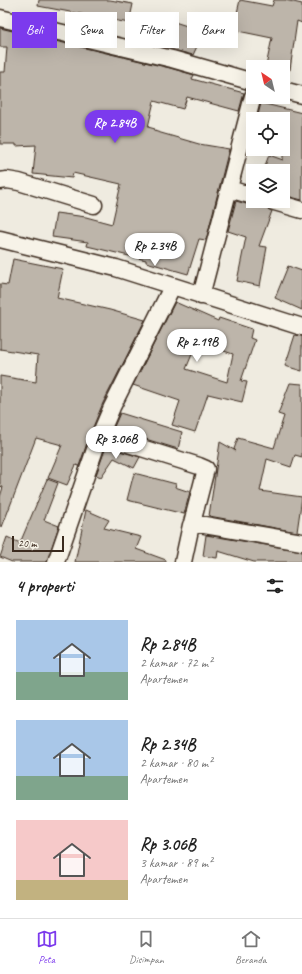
<!DOCTYPE html>
<html lang="id">
<meta charset="utf-8">
<style>
body{margin:0;font-family:Caveat,sans-serif;background:#f2f2f2;color:#222;height:100vh;display:flex;flex-direction:column;font-size:15px;white-space:nowrap}
*{box-sizing:border-box;margin:0}
p{font-size:13px;color:#767676}
.icon{flex:none;width:22px;height:22px;fill:none;stroke:currentColor;stroke-width:2;stroke-linecap:round;stroke-linejoin:round}
.map{position:relative;height:562px;overflow:hidden}
.sheet{display:flex;flex-direction:column;background:#fff;flex:1}
.sheet>*{flex:none}
.guide{position:absolute;left:12px;top:12px;width:278px;height:36px;display:flex;gap:8px}
.needle{width:26px;rotate:325deg}
.fabs{position:absolute;left:246px;top:60px;display:grid;gap:8px}
.fabs a{display:grid;place-items:center;width:44px;height:44px;border-radius:0px;background:#fff;box-shadow:0 4px 16px #0002;font-size:20px}
.scale{position:absolute;left:12px;bottom:10px;width:52px;box-sizing:border-box;padding-left:4px;border:2px solid #3b2a1e;border-top:0;font-size:11px;line-height:14px;white-space:nowrap;color:#3b2a1e;-webkit-text-stroke:3px #f7f3e8;paint-order:stroke}
.price{position:absolute;translate:-50% -34px;padding:0 9px;border-radius:14px;background:#fff;color:#222;font-size:13px;line-height:26px;filter:drop-shadow(0 1px 2px #0008)}
.price::after{content:'';position:absolute;left:50%;top:24px;width:12px;height:9px;margin-left:-6px;background:inherit;clip-path:polygon(0 0,100% 0,50% 100%)}
.price.selected{background:#7c3aed;color:#fff}
ul{padding:0;list-style:none}
li{display:flex;align-items:center;gap:12px;height:100px;padding:0 16px}
li span{display:grid;place-items:center;flex:none;width:112px;height:80px;border-radius:0px;color:#555}
li>.icon{margin-inline-start:auto}
span .icon{width:48px;height:48px;fill:#fffc;stroke-width:1}
li b{font-size:17px}
h2{display:flex;justify-content:space-between;align-items:center;height:48px;padding:0 16px;font-size:17px}
.chip{padding:0 14px;border-radius:0px;background:#fff;box-shadow:0 4px 16px #0002;font-size:14px;line-height:36px}
.chip.selected{background:#7c3aed;color:#fff}
.tab-bar{display:flex;justify-content:space-around;align-items:center;height:56px;border-top:1px solid #e0e0e0;background:#fff;font-size:11px;color:#767676}
.tab-bar a{display:grid;justify-items:center;gap:2px}
.tab-bar .selected{color:#7c3aed}
.map>svg:first-child{display:block}
.building{fill:#bdb5aa;stroke:#3b2a1e;fill-rule:evenodd}
.lines{fill:none;stroke-linecap:round;stroke-linejoin:round}
.minor-casing{stroke:#3b2a1e;stroke-width:19}
.minor{stroke:#f7f3e8;stroke-width:16}
</style>
<div class="map">
<svg width="302" height="562" viewBox="0 0 302 562">
<rect width="100%" height="100%" fill="#efebe0"/>
<filter id="ink" filterUnits="userSpaceOnUse"><feTurbulence type="fractalNoise" baseFrequency=".025" numOctaves="2"/><feDisplacementMap in="SourceGraphic" scale="8" xChannelSelector="R" yChannelSelector="G"/><feConvolveMatrix kernelMatrix="1 2 1 2 8 2 1 2 1" color-interpolation-filters="sRGB"/></filter>
<g filter="url(#ink)">
<path class="building" d="M39 0H110L133 4 129 23 38 6Z
M240 0 272 6 274 0H285L302 4V23L297 21 290 70 283 69V67L266 66 272 38 233 30Z
M162 18 187 26 190 18 207 25 193 55 153 45Z
M0 28 170 68 194 75 192 79 244 93 239 111 187 97 183 109 154 101 148 127 155 129 154 131 199 144 229 149 206 240 199 239 188 274 146 262V260L87 246 88 242 52 237 56 213 86 217 112 224 121 184 73 173 72 178 33 174 36 145 16 146V144H0V72H5L7 47H0Z
M261 103 302 113V200L283 195V171H263L269 155 283 160V119H257Z
M236 201 250 205 257 204 272 211 259 246 267 247 260 286 237 281 246 237 228 231Z
M13 259 63 269 57 298 110 310 145 320 103 403 91 432 79 466 76 465 67 485 48 478 62 445 36 438 2 527 0 526V497L3 487 0 486V376L36 382 38 355 0 349V284L8 285Z
M288 266 302 271V310L275 298Z
M175 302 218 321 219 318 252 329 250 338 255 340 241 381 247 382 242 402 208 394 195 432 172 425 180 401 133 385ZM197 342 233 354 227 382 186 369Z
M295 335 302 336V371L285 366Z
M290 383 302 384V457L295 455 291 467 267 459 260 491 302 497 297 532 209 516 220 442 236 451 234 449 238 438 274 448 284 416 278 414Z
M120 413 182 432 178 449 113 429Z
M106 447 140 457 134 468 114 458 101 477 96 475Z
M134 473 176 484 175 487 190 492 184 514 127 500Z
M47 479 58 483 44 520 59 526 47 562H12L0 557 7 537 20 543Z
M86 510 109 520 104 528 141 537 136 549 166 560V562H75Z
M206 535 302 551V562H254L218 551 217 558 203 556Z"/>
<g class="lines">
<g class="minor-casing">
<path id="minor" d="M0 18 172 59 253 82
M283 90 302 95
M0 181 7 180 19 182 94 205
M229 189 253 196
M271 201 302 210
M0 239 116 268 302 327
M201 296 253 96
M100 435 199 466 206 469 192 523
M56 562 100 435 112 407 172 287
M183 562 191 525 193 523 302 542"/>
</g>
<use href="#minor" class="minor"/>
</g>
</g>
</svg>
<div class="fabs">
<a><svg class="needle" viewBox="-14 -14 28 28"><path d="M0-13l5 13h-10z" fill="#e53935"/><path d="M0 13l5-13h-10z" fill="#767676"/></svg></a>
<a><svg class="icon" aria-label="locate" viewBox="0 0 24 24"><circle cx="12" cy="12" r="6"/><path d="M12 2v4M12 18v4M2 12h4M18 12h4"/></svg></a>
<a><svg class="icon" aria-label="layers" viewBox="0 0 24 24"><path d="M12 4l9 5-9 5-9-5zM3 14l9 5 9-5"/></svg></a>
</div>
<div class="scale">20 m</div>
<b class="price selected" style="left:115px;top:144px">Rp 2.84B</b>
<b class="price" style="left:155px;top:267px">Rp 2.34B</b>
<b class="price" style="left:197px;top:363px">Rp 2.19B</b>
<b class="price" style="left:116px;top:460px">Rp 3.06B</b>
<div class="guide">
<a class="chip selected">Beli</a>
<a class="chip">Sewa</a>
<a class="chip">Filter</a>
<a class="chip">Baru</a>
</div>
</div>
<section class="sheet">
<h2>4 properti<svg class="icon" aria-label="filters" viewBox="0 0 24 24"><path d="M4 7h16M4 17h16"/><circle cx="9" cy="7" r="2"/><circle cx="15" cy="17" r="2"/></svg></h2>
<ul>
<li><span style="background:linear-gradient(#a9c7e8 65%,#7fa58c 0)"><svg class="icon" aria-label="home" viewBox="0 0 24 24"><path d="M3 11l9-7 9 7M6 9v11h12V9"/></svg></span><div><b>Rp 2.84B</b><p>2 kamar · 72 m²</p><p>Apartemen</p></div></li>
<li><span style="background:linear-gradient(#a9c7e8 70%,#7fa58c 0)"><svg class="icon" aria-label="home" viewBox="0 0 24 24"><path d="M3 11l9-7 9 7M6 9v11h12V9"/></svg></span><div><b>Rp 2.34B</b><p>2 kamar · 80 m²</p><p>Apartemen</p></div></li>
<li><span style="background:linear-gradient(#f6c9c9 75%,#c2b280 0)"><svg class="icon" aria-label="home" viewBox="0 0 24 24"><path d="M3 11l9-7 9 7M6 9v11h12V9"/></svg></span><div><b>Rp 3.06B</b><p>3 kamar · 89 m²</p><p>Apartemen</p></div></li>
</ul>
</section>
<nav class="tab-bar">
<a class="selected"><svg class="icon" aria-label="map" viewBox="0 0 24 24"><path d="M3 6l6-2 6 2 6-2v14l-6 2-6-2-6 2zM9 4v14M15 6v14"/></svg>Peta</a>
<a><svg class="icon" aria-label="saved" viewBox="0 0 24 24"><path d="M7 4h10v16l-5-4-5 4z"/></svg>Disimpan</a>
<a><svg class="icon" aria-label="home" viewBox="0 0 24 24"><path d="M3 11l9-7 9 7M6 9v11h12V9"/></svg>Beranda</a>
</nav>
